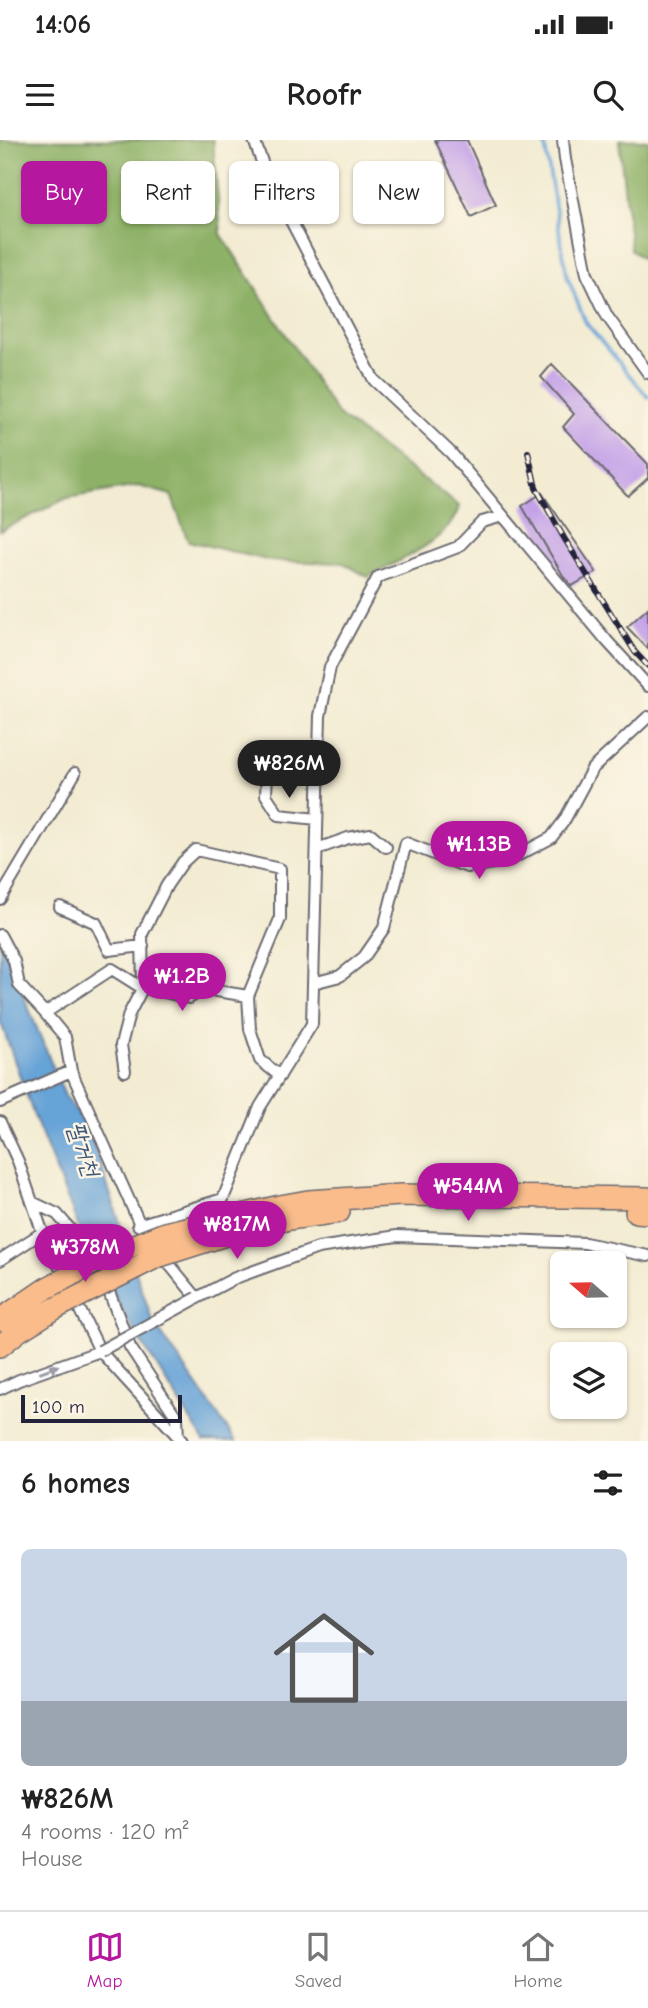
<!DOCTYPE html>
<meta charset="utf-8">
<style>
body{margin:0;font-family:"Comic Neue","Poor Story",sans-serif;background:#f2f2f2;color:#222;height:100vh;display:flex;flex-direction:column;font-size:26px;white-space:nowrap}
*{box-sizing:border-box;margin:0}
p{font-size:23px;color:#767676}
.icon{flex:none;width:38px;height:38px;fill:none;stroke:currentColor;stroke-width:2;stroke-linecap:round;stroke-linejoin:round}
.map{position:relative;height:1301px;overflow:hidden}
.details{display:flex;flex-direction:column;background:#fff;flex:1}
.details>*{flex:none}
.banner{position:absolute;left:21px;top:21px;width:607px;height:63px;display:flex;gap:14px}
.needle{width:46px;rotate:290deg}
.buttons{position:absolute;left:550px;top:1111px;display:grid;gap:14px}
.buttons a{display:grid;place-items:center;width:77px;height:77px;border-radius:10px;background:#fff;box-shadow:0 2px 5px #0004;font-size:35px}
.scale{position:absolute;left:21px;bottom:18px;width:161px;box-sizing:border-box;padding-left:7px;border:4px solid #22223b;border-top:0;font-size:19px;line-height:24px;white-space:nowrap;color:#22223b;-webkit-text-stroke:5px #fcf5e5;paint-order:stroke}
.price{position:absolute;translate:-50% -60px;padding:0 16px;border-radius:24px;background:#b5179e;color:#fff;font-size:23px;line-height:46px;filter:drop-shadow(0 2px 4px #0008)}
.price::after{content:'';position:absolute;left:50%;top:42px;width:21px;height:16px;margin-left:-10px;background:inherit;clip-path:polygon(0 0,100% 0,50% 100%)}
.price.current{background:#222;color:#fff}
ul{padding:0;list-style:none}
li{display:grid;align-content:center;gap:14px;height:371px;padding:0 21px}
li span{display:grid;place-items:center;height:217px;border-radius:10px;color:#555}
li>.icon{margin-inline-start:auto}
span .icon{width:126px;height:126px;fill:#fffc;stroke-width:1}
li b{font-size:30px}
h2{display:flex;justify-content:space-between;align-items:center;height:84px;padding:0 21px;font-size:30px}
.pill{padding:0 24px;border-radius:10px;background:#fff;box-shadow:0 2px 5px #0004;font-size:24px;line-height:63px}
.pill.current{background:#b5179e;color:#fff}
.status{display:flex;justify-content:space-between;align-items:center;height:49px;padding:0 35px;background:#fff;direction:ltr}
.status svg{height:19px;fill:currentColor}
header{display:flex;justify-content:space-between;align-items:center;height:91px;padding:0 21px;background:#fff;font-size:32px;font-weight:700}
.tab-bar{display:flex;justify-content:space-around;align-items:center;height:98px;border-top:2px solid #e0e0e0;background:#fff;font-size:19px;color:#767676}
.tab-bar a{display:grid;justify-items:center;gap:4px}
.tab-bar .current{color:#b5179e}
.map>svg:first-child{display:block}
.forest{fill:#8db166;stroke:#586a50;stroke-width:2}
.water{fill:#66a3d7;stroke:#446289;stroke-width:2}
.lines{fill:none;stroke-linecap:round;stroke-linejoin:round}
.stream{stroke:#66a3d7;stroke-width:3.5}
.building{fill:#c3a0e8}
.minor-casing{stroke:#6b6970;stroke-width:14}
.motorway-casing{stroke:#6b6970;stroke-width:24}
.minor{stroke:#fff;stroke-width:10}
.motorway{stroke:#fabc8b;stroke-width:21}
.rail-casing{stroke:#22223b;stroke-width:6}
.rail{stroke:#fcf5e5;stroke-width:3.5;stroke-dasharray:10;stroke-linecap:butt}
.minor-bridge-casing{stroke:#6b6970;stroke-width:14;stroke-linecap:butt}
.motorway-bridge-casing{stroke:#6b6970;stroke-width:24;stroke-linecap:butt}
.minor-bridge{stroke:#fff;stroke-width:10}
.motorway-bridge{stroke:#fabc8b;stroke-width:21}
.oneway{fill:#9c9ca7}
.labels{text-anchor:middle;stroke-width:5;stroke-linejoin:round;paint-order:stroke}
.water-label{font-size:23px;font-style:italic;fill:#3d5679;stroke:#fcf5e5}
</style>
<div class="status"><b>14:06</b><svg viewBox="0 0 49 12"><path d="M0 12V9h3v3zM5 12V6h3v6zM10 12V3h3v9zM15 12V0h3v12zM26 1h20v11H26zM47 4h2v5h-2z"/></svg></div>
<header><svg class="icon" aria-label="menu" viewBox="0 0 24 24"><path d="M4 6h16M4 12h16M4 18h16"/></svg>Roofr<svg class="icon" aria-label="search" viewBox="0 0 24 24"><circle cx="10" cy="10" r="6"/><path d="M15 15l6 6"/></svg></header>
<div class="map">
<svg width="648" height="1301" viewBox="0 0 648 1301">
<rect width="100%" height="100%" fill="#fcf5e5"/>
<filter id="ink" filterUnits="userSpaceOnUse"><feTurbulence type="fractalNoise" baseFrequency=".0143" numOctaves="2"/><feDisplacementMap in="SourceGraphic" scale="14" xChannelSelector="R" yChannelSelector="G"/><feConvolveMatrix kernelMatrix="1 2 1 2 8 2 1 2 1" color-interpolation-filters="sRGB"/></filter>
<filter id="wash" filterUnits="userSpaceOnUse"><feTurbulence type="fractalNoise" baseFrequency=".00686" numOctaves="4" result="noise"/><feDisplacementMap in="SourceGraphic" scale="28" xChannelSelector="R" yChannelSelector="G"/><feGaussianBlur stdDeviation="1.57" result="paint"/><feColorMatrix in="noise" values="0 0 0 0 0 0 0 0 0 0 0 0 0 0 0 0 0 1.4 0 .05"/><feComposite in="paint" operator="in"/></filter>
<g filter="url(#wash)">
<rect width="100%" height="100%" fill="#f3ecd3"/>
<path class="forest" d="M0 0H213L221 94 337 274 459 366C451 401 397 421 368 437L343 423 271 421 188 401 171 355 138 346 67 358 0 391Z
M619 0H648V123L631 110Z"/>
<path class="water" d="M0 799 65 956 89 990 152 1180 236 1301H204L125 1176 97 1120 84 1100 34 976 0 880Z"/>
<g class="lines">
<path class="stream" d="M544 0 567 136 586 183 648 257"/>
</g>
<g id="blocks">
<path class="building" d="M435 0H467L496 65 471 77Z
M552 224 648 324V338L628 356 563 287 574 274 541 237Z
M542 353 596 432 572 446 564 437 522 366Z
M648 468V509L627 487Z"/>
</g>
</g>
<g filter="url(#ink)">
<use href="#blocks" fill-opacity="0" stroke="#6b6970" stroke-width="2"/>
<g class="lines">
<g class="minor-casing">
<path id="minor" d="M254 0 266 33 374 240 451 313 607 501 648 546
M563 0 565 19 587 134 607 176 648 233
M267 632 266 655 279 675 317 679
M317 709 348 698 371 694 386 707
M0 759 75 633
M60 767 96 783 109 810 143 806
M0 795 14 821 19 845 45 873 65 897 71 931
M313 843 340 836 364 817 384 788 406 703 467 727 507 721 551 698 564 681 592 629 648 577
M45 873 112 829 139 846 189 858 204 849 248 856 250 889 260 920 280 936
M125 931 121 905 129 874 143 847 142 794 167 745 183 722 196 710 280 729V779L248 856
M0 962 71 931 142 1089
M0 982 18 1021 41 1088 67 1142
M32 1062 57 1074 97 1120 130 1207 177 1278 178 1297
M138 1085 223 1059 260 967 312 884 320 576 330 527 378 437 458 407 482 382 503 376
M160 1113 197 1158 235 1138 318 1108 397 1096 585 1103 648 1116
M0 1120 43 1092
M73 1156 100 1211 182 1301
M0 1249 19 1240 100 1211"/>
</g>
<g class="motorway-casing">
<path id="motorway" d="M280 1066 308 1061 401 1055 648 1058
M636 1072 648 1073
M289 1079 339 1072
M0 1180 47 1148
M0 1206 20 1190 56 1168"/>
</g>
<use href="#minor" class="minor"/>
<use href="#motorway" class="motorway"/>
<g class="rail-casing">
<path id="rail" d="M528 312 536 348 564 398 635 512 648 526"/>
</g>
<use href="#rail" class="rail"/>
<g class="minor-bridge-casing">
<path id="minor-bridge" d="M100 1211 197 1158"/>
</g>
<g class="motorway-bridge-casing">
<path id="motorway-bridge" d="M47 1148 111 1114 165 1093 280 1066
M56 1168 157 1117 235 1092 289 1079"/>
</g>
<use href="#minor-bridge" class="minor-bridge"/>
<use href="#motorway-bridge" class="motorway-bridge"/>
</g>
<defs><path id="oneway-solid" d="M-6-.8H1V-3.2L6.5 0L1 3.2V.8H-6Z" transform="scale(1.75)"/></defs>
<use class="oneway" href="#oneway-solid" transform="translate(49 1229) rotate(-20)"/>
</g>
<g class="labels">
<g class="water-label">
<text transform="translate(84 1009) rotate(72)" y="8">팔거천</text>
</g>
</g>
</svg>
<div class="buttons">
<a><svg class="needle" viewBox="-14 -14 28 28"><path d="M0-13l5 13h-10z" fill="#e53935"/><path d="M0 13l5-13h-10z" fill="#767676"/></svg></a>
<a><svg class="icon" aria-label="layers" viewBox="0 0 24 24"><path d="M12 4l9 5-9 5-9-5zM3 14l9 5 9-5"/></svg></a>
</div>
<div class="scale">100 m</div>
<b class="price current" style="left:289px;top:660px">₩826M</b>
<b class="price" style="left:479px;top:741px">₩1.13B</b>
<b class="price" style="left:182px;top:873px">₩1.2B</b>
<b class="price" style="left:468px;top:1083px">₩544M</b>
<b class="price" style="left:237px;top:1121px">₩817M</b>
<b class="price" style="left:85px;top:1144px">₩378M</b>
<div class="banner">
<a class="pill current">Buy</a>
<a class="pill">Rent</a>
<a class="pill">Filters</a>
<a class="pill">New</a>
</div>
</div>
<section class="details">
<h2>6 homes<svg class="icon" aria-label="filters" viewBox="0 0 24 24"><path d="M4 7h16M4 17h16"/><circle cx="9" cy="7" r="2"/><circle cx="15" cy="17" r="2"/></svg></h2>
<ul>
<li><span style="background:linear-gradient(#c9d6e8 70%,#9aa5b1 0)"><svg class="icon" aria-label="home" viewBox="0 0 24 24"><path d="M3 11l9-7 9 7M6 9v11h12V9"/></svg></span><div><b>₩826M</b><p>4 rooms · 120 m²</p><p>House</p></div></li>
</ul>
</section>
<nav class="tab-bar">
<a class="current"><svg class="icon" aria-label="map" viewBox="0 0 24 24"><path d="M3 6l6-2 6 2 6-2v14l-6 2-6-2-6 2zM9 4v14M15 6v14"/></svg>Map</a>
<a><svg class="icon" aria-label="saved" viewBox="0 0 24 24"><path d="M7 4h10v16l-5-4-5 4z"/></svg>Saved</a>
<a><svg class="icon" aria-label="home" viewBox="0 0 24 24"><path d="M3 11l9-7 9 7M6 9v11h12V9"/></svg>Home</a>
</nav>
